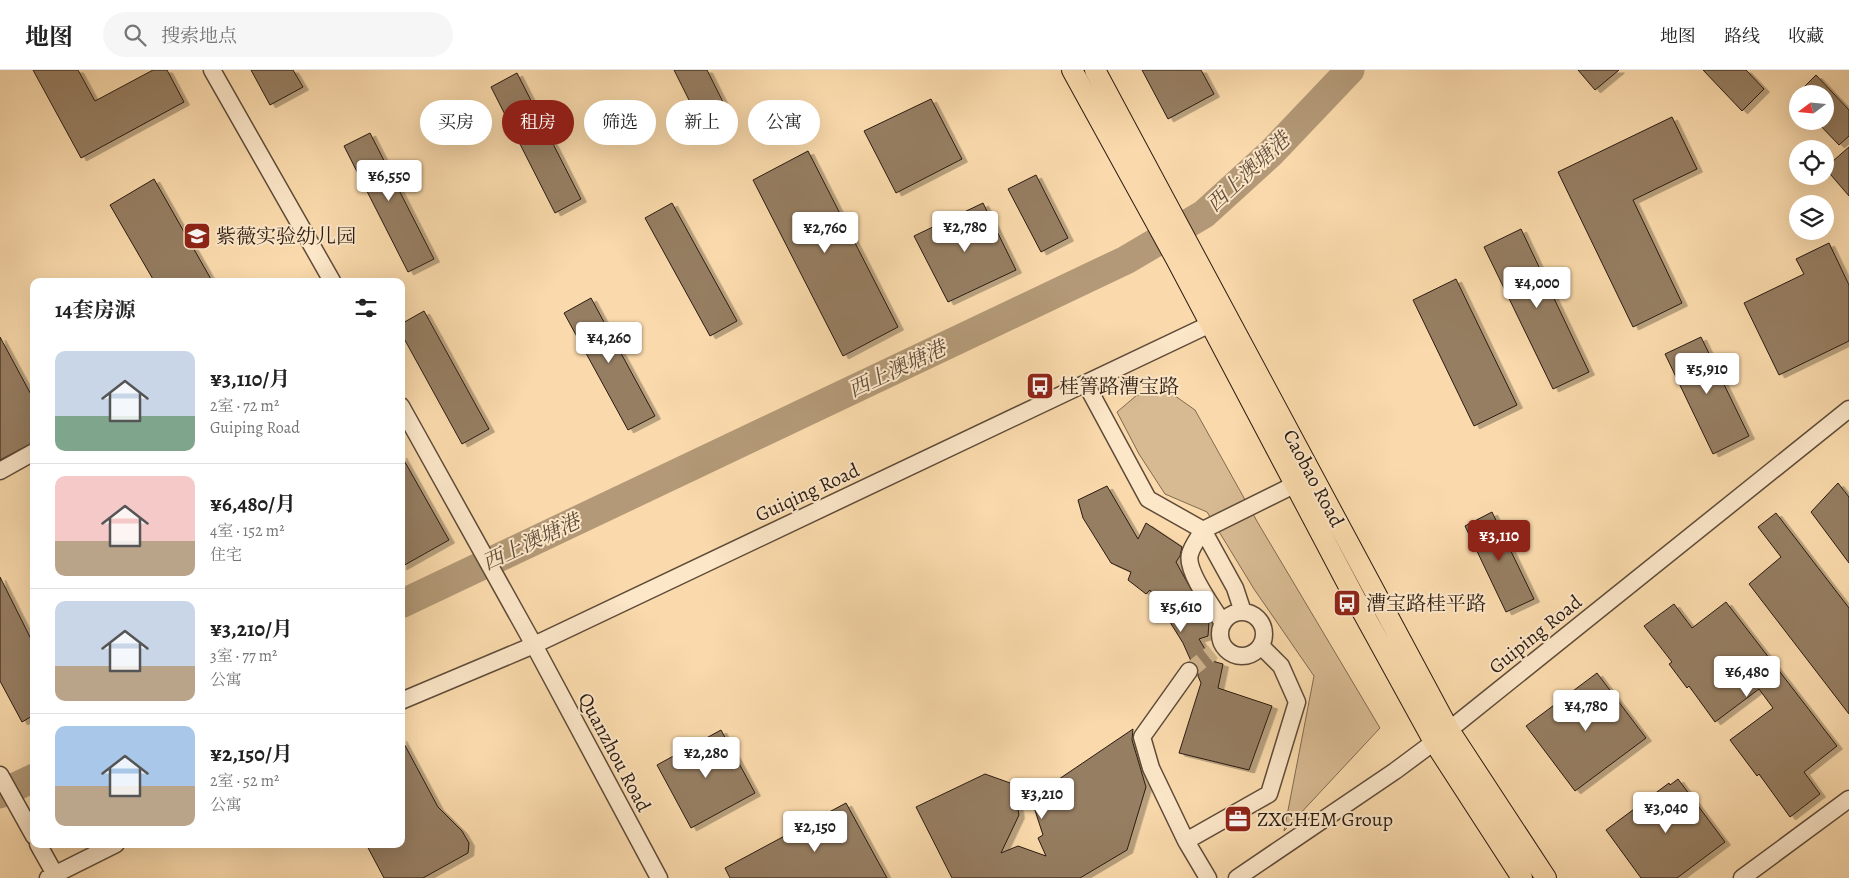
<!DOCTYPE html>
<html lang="zh">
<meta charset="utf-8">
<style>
body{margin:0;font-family:Alegreya,"Noto Serif SC",serif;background:#f6f6f6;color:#222;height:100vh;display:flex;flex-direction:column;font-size:19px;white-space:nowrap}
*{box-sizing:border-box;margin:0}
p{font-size:16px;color:#767676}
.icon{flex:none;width:28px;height:28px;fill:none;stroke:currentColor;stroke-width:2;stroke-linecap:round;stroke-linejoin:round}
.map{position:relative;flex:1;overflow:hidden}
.panel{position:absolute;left:30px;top:208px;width:375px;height:570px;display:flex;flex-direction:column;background:#fff;border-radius:10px;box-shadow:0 5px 20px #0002}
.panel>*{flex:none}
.hud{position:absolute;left:420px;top:30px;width:475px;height:45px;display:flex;gap:10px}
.needle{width:32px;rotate:254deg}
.buttons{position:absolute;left:1789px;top:15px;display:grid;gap:10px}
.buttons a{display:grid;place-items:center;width:45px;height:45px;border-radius:50%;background:#fff;box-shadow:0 5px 20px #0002;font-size:25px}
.price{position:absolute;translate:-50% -42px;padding:0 11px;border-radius:5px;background:#fff;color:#222;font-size:16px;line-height:32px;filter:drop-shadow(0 1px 2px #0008)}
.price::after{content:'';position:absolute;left:50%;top:30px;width:15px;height:11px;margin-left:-8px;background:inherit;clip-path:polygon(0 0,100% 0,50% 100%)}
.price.selected{background:#8f2418;color:#fff}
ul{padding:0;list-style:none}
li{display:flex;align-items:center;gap:15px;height:125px;padding:0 25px}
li+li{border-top:1px solid #e0e0e0}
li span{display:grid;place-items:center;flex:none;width:140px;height:100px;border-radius:10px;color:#555}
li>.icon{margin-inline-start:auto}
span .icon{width:60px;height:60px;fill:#fffc;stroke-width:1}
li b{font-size:21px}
h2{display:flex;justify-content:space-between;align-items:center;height:60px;padding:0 25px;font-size:21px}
.pill{padding:0 18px;border-radius:22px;background:#fff;box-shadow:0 5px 20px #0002;font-size:18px;line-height:45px}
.pill.selected{background:#8f2418;color:#fff}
header{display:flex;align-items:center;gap:30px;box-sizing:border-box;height:70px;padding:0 25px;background:#fff;border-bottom:1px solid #e0e0e0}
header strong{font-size:24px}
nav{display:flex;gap:28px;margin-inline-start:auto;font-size:18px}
.search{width:350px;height:45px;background:#f6f6f6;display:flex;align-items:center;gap:12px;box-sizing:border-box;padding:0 18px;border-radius:28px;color:#767676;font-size:19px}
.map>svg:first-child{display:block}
.green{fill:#d7ba92;stroke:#806a52}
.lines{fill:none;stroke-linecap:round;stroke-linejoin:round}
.river{stroke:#b39977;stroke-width:29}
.building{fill:#967e62;stroke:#2a1b11;filter:url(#shadow)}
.minor-tunnel{stroke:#d0b48d;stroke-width:16;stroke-dasharray:16 8;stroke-linecap:butt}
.minor-casing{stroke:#5e4b38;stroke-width:19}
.major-casing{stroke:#2a1b11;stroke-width:22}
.minor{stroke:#fce7c9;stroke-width:16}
.major{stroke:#fadaac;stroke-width:20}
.labels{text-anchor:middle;stroke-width:4;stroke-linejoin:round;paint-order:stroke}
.poi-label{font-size:20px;fill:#2a1b11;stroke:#fce7c9;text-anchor:start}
.street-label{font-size:20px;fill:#2a1b11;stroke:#fce7c9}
.water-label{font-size:21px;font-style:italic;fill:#614d3a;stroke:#fce7c9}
</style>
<header>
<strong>地图</strong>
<div class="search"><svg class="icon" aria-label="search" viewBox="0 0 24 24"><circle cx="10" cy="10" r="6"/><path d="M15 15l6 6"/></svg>搜索地点</div>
<nav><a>地图</a><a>路线</a><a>收藏</a></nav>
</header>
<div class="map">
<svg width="1849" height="808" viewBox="0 0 1849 808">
<defs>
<filter id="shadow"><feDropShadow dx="5.5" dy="3" stdDeviation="0" flood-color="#0004"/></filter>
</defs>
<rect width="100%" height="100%" fill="#fadaac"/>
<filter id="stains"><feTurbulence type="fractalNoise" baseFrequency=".004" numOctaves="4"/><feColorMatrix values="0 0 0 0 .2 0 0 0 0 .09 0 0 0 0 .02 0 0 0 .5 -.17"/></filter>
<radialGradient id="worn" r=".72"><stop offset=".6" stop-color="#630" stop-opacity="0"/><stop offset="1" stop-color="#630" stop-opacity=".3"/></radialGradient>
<path class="green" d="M1171 323 1195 340 1258 453 1380 658 1284 761 1314 606 1254 519 1207 442 1165 424 1139 384 1117 342 1137 325Z"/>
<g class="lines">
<path class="river" d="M401 534 1126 190 1204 144 1271 83 1350 0
M0 724 34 708"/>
</g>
<path class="building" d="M33 0H78L95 31 153 0H167L184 32 81 88Z
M251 0H293L303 17 270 35Z
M674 0H707L723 32 697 46Z
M1142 0H1201L1214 24 1168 49Z
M1578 0H1619L1595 20Z
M1703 0H1746L1764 19 1742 41Z
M517 3 581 129 555 143 491 17Z
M1816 5 1849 40V66L1839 75 1816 51H1825V24H1797Z
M931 29 962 89 896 123 864 61Z
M1672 47 1697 99 1633 130 1682 233 1633 257 1558 102Z
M370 63 434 189 408 202 344 76Z
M1849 77V126L1825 98Z
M808 81 898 257 843 286 753 110Z
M1036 105 1068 168 1041 182 1008 119Z
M154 109 212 211H154L110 135Z
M672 133 737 251 710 266 645 148Z
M983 133 1016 200 948 232 914 166Z
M1521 159 1589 302 1553 319 1484 177Z
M1829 173 1849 215V271L1779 305 1744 233 1804 204 1796 189Z
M1456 209 1517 335 1474 356 1413 230Z
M591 228 655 346 628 360 564 243Z
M424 241 489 359 462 374 401 263V254Z
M0 267 34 330V372L0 390Z
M1701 267 1749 366 1713 384 1665 284Z
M401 385 449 470 401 497Z
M1838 413 1849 427V493L1811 442Z
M1107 416 1138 469 1146 453 1182 477 1180 486 1176 492 1209 552 1208 566 1199 569 1212 591 1223 594 1218 618 1272 636 1249 700 1179 683 1201 613 1198 606V597L1191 591 1183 573 1150 520 1146 524 1128 510 1131 502 1111 493 1083 448 1078 430Z
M1492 442 1534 529 1506 542 1465 456Z
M1776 443 1849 538V644L1749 514 1781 487 1758 457Z
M0 507 34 575V645L22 652 0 611Z
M1726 532 1837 676 1804 702 1820 724 1790 747 1759 704 1757 706 1730 670 1773 638 1759 619 1715 652 1689 616 1687 618 1669 594 1672 592 1644 556 1674 534 1692 558Z
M1597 603 1646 668 1575 721 1526 656Z
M1133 659 1132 670 1146 717 1127 780 1080 808H952L916 737 985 704 1013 714 1019 745 1001 783 1018 776 1046 786 1038 768 1043 765 1031 728Z
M721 660 755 723 691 758 657 695Z
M401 668 438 737 462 761 469 773 468 783 423 808H384L366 774H401Z
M1678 709 1725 772 1677 808H1641L1606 760 1669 713 1670 715Z
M846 733 887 808H730L725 798Z"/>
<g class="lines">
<path class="minor-tunnel" d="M1189 601 1213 582"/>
<g class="minor-casing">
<path id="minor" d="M212 0 332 211
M1086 314 1148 429 1203 460 1296 414
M401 336 534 575 659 808
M0 401 34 382
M1203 460C1199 467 1192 476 1190 484 1185 500 1214 539 1223 553
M1203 460 1235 518 1243 542
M1220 564a22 22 0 1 1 44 0a22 22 0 1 1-44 0Z
M1189 601 1142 667 1151 698 1186 771 1269 724 1297 632 1281 596 1261 576
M401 631 534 575 1221 249
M0 705 34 766
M1186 771 1208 808
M38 774 57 808
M48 808 116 774
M1237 808 1395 701 1434 672 1849 339
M1742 808 1849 729"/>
</g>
<g class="major-casing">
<path id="major" d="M1072 0 1176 189 1356 530 1434 672 1522 808
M1095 0 1449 660 1546 808"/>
</g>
<use href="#minor" class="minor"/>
<use href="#major" class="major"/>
</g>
<defs>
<g id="school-square" transform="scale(1.4375)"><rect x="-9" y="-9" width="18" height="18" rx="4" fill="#8f2418" stroke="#fce7c9"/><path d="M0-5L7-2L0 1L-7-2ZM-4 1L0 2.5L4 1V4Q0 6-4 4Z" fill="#fff"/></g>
<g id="bus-square" transform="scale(1.4375)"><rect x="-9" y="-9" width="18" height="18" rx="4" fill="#8f2418" stroke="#fce7c9"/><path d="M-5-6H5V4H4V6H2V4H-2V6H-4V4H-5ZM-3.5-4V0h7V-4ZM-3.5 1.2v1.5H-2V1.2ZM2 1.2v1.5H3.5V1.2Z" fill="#fff"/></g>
<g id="office-square" transform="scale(1.4375)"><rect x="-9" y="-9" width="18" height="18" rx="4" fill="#8f2418" stroke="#fce7c9"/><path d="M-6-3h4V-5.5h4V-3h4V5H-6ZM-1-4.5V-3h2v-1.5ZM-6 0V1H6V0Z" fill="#fff"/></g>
</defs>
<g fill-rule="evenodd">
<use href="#school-square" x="197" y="166"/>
<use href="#bus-square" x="1040" y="316"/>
<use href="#bus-square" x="1347" y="533"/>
<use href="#office-square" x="1238" y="749"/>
</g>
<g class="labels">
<g class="poi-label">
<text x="216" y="173">紫薇实验幼儿园</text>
<text x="1059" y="323">桂箐路漕宝路</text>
<text x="1366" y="540">漕宝路桂平路</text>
<text x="1257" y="756">ZXCHEM Group</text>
</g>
<g class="street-label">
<text transform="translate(1314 408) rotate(62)" y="7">Caobao Road</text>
<text transform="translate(807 422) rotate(-25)" y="7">Guiqing Road</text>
<text transform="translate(1535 564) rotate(-39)" y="7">Guiping Road</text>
<text transform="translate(615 682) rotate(62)" y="7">Quanzhou Road</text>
</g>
<g class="water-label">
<text transform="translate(1248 102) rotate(-43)" y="7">西上澳塘港</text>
<text transform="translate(897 299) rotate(-25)" y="7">西上澳塘港</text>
<text transform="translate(531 472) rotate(-25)" y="7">西上澳塘港</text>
</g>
</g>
<rect width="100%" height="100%" filter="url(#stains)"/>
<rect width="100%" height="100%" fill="url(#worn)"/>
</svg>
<div class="buttons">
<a><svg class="needle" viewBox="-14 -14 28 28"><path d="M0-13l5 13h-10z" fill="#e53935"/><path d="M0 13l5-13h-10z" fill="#767676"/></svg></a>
<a><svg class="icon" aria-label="locate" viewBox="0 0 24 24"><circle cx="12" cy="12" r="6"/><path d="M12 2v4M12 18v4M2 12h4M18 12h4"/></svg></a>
<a><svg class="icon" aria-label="layers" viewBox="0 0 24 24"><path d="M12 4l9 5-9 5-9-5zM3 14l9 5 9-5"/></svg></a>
</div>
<b class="price" style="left:389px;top:132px">¥6,550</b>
<b class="price" style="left:965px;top:183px">¥2,780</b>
<b class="price" style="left:825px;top:184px">¥2,760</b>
<b class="price" style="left:1537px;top:239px">¥4,000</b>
<b class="price" style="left:609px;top:294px">¥4,260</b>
<b class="price" style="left:1707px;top:325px">¥5,910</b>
<b class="price selected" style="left:1499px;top:492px">¥3,110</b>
<b class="price" style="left:1181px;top:563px">¥5,610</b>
<b class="price" style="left:1747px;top:628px">¥6,480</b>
<b class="price" style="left:1586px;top:662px">¥4,780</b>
<b class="price" style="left:706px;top:709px">¥2,280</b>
<b class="price" style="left:1042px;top:750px">¥3,210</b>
<b class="price" style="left:1666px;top:764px">¥3,040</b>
<b class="price" style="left:815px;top:783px">¥2,150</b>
<div class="hud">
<a class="pill">买房</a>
<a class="pill selected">租房</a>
<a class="pill">筛选</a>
<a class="pill">新上</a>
<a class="pill">公寓</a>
</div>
<section class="panel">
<h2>14套房源<svg class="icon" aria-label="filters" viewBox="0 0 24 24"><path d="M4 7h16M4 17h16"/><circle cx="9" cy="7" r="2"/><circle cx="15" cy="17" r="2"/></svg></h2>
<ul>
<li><span style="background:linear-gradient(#c9d6e8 65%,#7fa58c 0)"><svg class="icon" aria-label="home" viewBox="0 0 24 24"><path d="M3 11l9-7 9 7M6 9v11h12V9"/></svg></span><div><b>¥3,110/月</b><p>2室 · 72 m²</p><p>Guiping Road</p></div></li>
<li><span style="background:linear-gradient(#f6c9c9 65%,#b9a48a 0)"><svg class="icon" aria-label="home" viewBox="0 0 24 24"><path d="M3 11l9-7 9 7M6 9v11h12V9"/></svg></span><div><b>¥6,480/月</b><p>4室 · 152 m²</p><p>住宅</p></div></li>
<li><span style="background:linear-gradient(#c9d6e8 65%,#b9a48a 0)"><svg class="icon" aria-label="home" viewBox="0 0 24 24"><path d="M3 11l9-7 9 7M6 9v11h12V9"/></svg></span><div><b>¥3,210/月</b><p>3室 · 77 m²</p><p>公寓</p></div></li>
<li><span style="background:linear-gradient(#a9c7e8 60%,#b9a48a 0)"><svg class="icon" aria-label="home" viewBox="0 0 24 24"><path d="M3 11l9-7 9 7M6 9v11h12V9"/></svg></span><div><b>¥2,150/月</b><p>2室 · 52 m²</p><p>公寓</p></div></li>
</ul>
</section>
</div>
